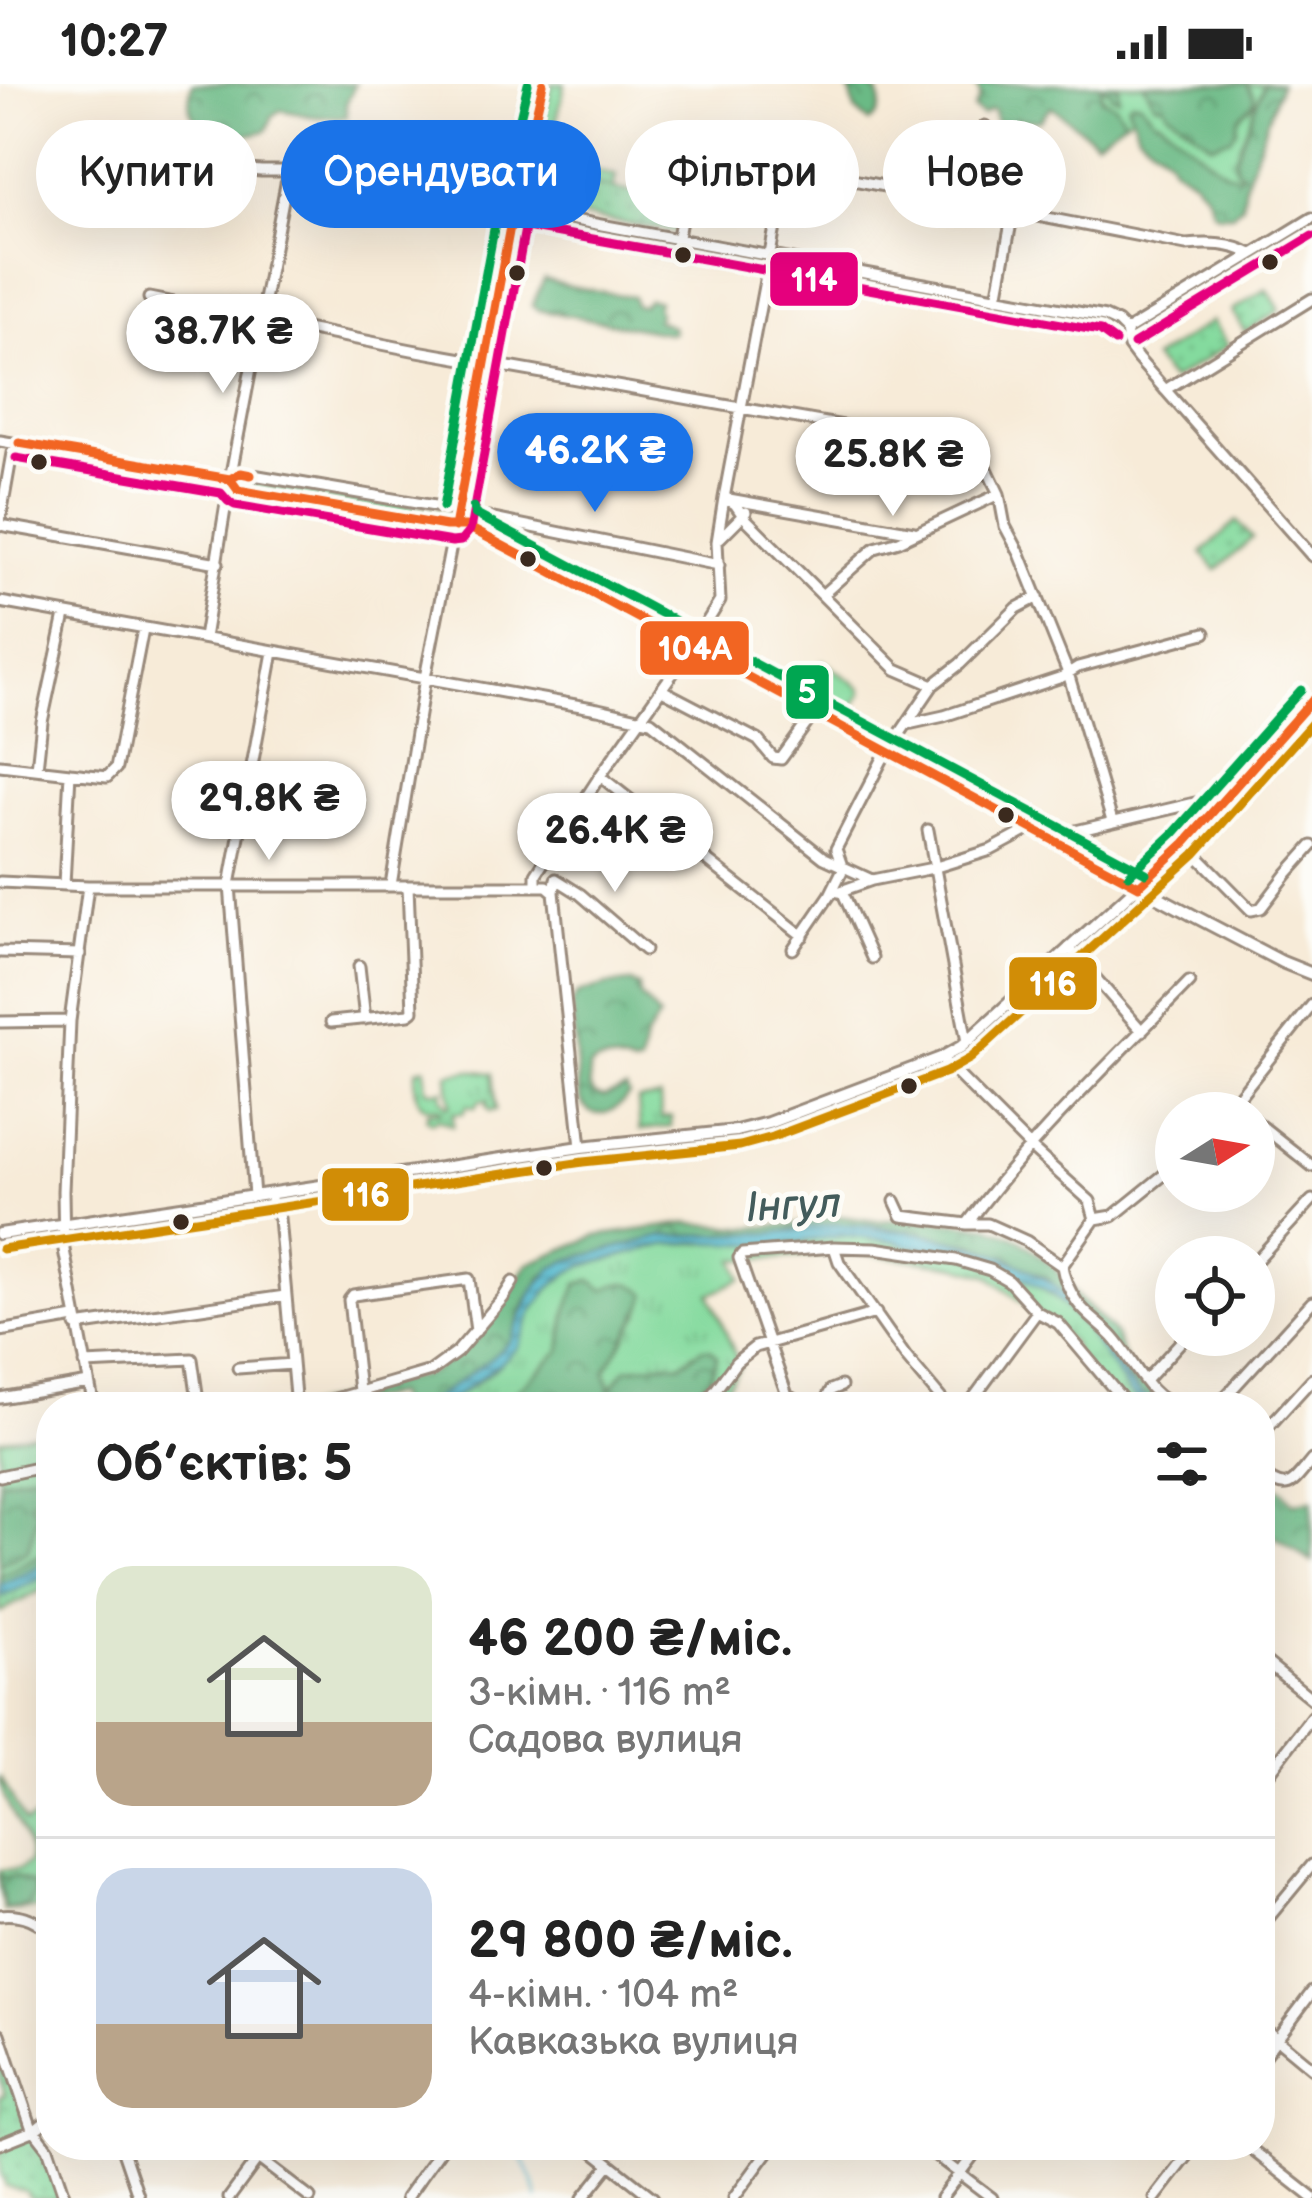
<!DOCTYPE html>
<html lang="uk">
<meta charset="utf-8">
<style>
body{margin:0;font-family:"Balsamiq Sans",sans-serif;background:#f2f2f2;color:#222;height:100vh;display:flex;flex-direction:column;font-size:45px;white-space:nowrap}
*{box-sizing:border-box;margin:0}
p{font-size:39px;color:#767676}
.icon{flex:none;width:66px;height:66px;fill:none;stroke:currentColor;stroke-width:2;stroke-linecap:round;stroke-linejoin:round}
.map{position:relative;flex:1;overflow:hidden}
.drawer{position:absolute;left:36px;top:1308px;width:1239px;height:768px;display:flex;flex-direction:column;background:#fff;border-radius:48px;box-shadow:0 12px 48px #0002}
.drawer>*{flex:none}
.top-card{position:absolute;left:36px;top:36px;width:1242px;height:108px;display:flex;gap:24px}
.needle{width:78px;rotate:79deg}
.controls{position:absolute;left:1155px;top:1008px;display:grid;gap:24px}
.controls a{display:grid;place-items:center;width:120px;height:120px;border-radius:50%;background:#fff;box-shadow:0 12px 48px #0002;font-size:60px}
.price{position:absolute;translate:-50% -102px;padding:0 27px;border-radius:42px;background:#fff;color:#222;font-size:39px;line-height:78px;filter:drop-shadow(0 3px 6px #0008)}
.price::after{content:'';position:absolute;left:50%;top:72px;width:36px;height:27px;margin-left:-18px;background:inherit;clip-path:polygon(0 0,100% 0,50% 100%)}
.price.on{background:#1a73e8;color:#fff}
ul{padding:0;list-style:none}
li{display:flex;align-items:center;gap:36px;height:300px;padding:0 60px}
li+li{border-top:3px solid #e0e0e0}
li span{display:grid;place-items:center;flex:none;width:336px;height:240px;border-radius:36px;color:#555}
li>.icon{margin-inline-start:auto}
span .icon{width:144px;height:144px;fill:#fffc;stroke-width:1}
li b{font-size:51px}
h2{display:flex;justify-content:space-between;align-items:center;height:144px;padding:0 60px;font-size:51px}
.chip{padding:0 42px;border-radius:54px;background:#fff;box-shadow:0 12px 48px #0002;font-size:42px;line-height:108px}
.chip.on{background:#1a73e8;color:#fff}
.status{display:flex;justify-content:space-between;align-items:center;height:84px;padding:0 60px;background:#fff;direction:ltr}
.status svg{height:33px;fill:currentColor}
.map>svg:first-child{display:block}
.grass{fill:url(#grass-tufts);stroke:#60825e;stroke-width:3}
.forest{fill:url(#forest-crowns);stroke:#537252;stroke-width:3}
.park{fill:url(#park-dots);stroke:#60825e;stroke-width:3}
.water{fill:url(#water-rules);stroke:#467276;stroke-width:3}
.lines{fill:none;stroke-linecap:round;stroke-linejoin:round}
.stream{stroke:#51b9cf;stroke-width:3}
.minor-casing{stroke:#998a7b;stroke-width:15}
.major-casing{stroke:#998a7b;stroke-width:16}
.minor{stroke:#fff;stroke-width:9}
.major{stroke:#fff;stroke-width:10}
.bus-1-casing{stroke:#fdfcf7;stroke-width:18}
.bus-2-casing{stroke:#fdfcf7;stroke-width:18}
.bus-3-casing{stroke:#fdfcf7;stroke-width:18}
.bus-4-casing{stroke:#fdfcf7;stroke-width:18}
.bus-1{stroke:#f26522;stroke-width:9}
.bus-2{stroke:#e5007d;stroke-width:9}
.bus-3{stroke:#d18d06;stroke-width:9}
.bus-4{stroke:#00a651;stroke-width:9}
.bus-dot{fill:#3b2a1e;stroke:#fdfcf7;stroke-width:4.5}
.labels{text-anchor:middle;stroke-width:10;stroke-linejoin:round;paint-order:stroke}
.water-label{font-size:42px;font-style:italic;fill:#435c5c;stroke:#fdfcf7}
.line-badge{stroke:#fdfcf7;stroke-width:4.5}
.badge-label{font-size:33px;text-anchor:middle;font-weight:bold;fill:#fff}
</style>
<div class="status"><b>10:27</b><svg viewBox="0 0 49 12"><path d="M0 12V9h3v3zM5 12V6h3v6zM10 12V3h3v9zM15 12V0h3v12zM26 1h20v11H26zM47 4h2v5h-2z"/></svg></div>
<div class="map">
<svg width="1312" height="2114" viewBox="0 0 1312 2114">
<defs>
<pattern id="grass-tufts" width="24" height="20" patternUnits="userSpaceOnUse" patternTransform="scale(3)"><rect width="24" height="20" fill="#84da9e"/><path d="M3 7l-1-3M5 7V3M7 7l1-3M15 17l-1-3M17 17v-4M19 17l1-3" fill="none" stroke="#73bb88"/></pattern>
<pattern id="forest-crowns" width="20" height="18" patternUnits="userSpaceOnUse" patternTransform="scale(3)"><rect width="20" height="18" fill="#6bba85"/><path d="M2 6a3 3 0 1 1 6 0M12 15a3 3 0 1 1 6 0" fill="none" stroke="#59976c"/></pattern>
<pattern id="park-dots" width="8" height="8" patternUnits="userSpaceOnUse" patternTransform="scale(3)"><rect width="8" height="8" fill="#84da9e"/><path d="M2 2h.1M6 6h.1" fill="none" stroke="#73bb88" stroke-width="1.8" stroke-linecap="round"/></pattern>
<pattern id="water-rules" width="6" height="5" patternUnits="userSpaceOnUse" patternTransform="scale(3)"><rect width="6" height="5" fill="#51b9cf"/><path d="M0 2.5h6" fill="none" stroke="#4497a7"/></pattern>
</defs>
<rect width="100%" height="100%" fill="#fdfcf7"/>
<filter id="ink" filterUnits="userSpaceOnUse"><feTurbulence type="fractalNoise" baseFrequency=".00833" numOctaves="2"/><feDisplacementMap in="SourceGraphic" scale="24" xChannelSelector="R" yChannelSelector="G"/><feConvolveMatrix kernelMatrix="1 2 1 2 8 2 1 2 1" color-interpolation-filters="sRGB"/></filter>
<filter id="wash" filterUnits="userSpaceOnUse"><feTurbulence type="fractalNoise" baseFrequency=".004" numOctaves="4" result="noise"/><feDisplacementMap in="SourceGraphic" scale="48" xChannelSelector="R" yChannelSelector="G"/><feGaussianBlur stdDeviation="2.7" result="paint"/><feColorMatrix in="noise" values="0 0 0 0 0 0 0 0 0 0 0 0 0 0 0 0 0 1.4 0 .05"/><feComposite in="paint" operator="in"/></filter>
<g filter="url(#wash)">
<rect width="100%" height="100%" fill="#f7ebd8"/>
<path class="grass" d="M552 0H565L547 77 616 91 613 105 530 90Z
M1110 0H1144L1155 19 1164 20 1168 27 1212 60 1239 30 1250 24 1251 7 1247 0H1264L1235 74 1236 84 1242 90 1239 92 1225 88 1160 36 1155 35 1140 18H1132L1128 22 1131 31 1125 36C1120 22 1104 23 1099 3L1111 6 1118 2Z
M244 394 448 429 449 430 447 438 245 403 242 400Z
M823 577 861 604 862 609 847 633 830 622 819 582Z
M425 983 427 1005 432 1007 443 1006 441 1013 447 1023 450 1021 448 990 469 986 492 989 496 1026 490 1027 486 1021 488 1016 480 1017 475 1024 468 1021 463 1029H453V1042L438 1035 432 1038 426 1035 428 1028H442L439 1024C434 1023 428 1025 424 1022 414 1016 414 994 417 985Z
M660 1014 661 1034 671 1033V1043L640 1046 638 1016Z
M843 1152 897 1157 908 1162C973 1166 1040 1189 1083 1241 1105 1268 1118 1301 1146 1323H1120L1085 1290 1071 1257 988 1191 957 1182 868 1170 735 1176 742 1195 710 1210 740 1282 713 1323H686L711 1291 717 1272 711 1266 694 1269 681 1280 663 1279 610 1306 605 1288 621 1256 640 1230 567 1226 561 1266 512 1311 482 1323H442L493 1286 517 1263 533 1227 549 1205 568 1189 583 1182 668 1160 734 1158 774 1161Z
M51 1346V1385L0 1397V1356Z
M51 1397V1470L45 1468 0 1491V1481L28 1466 30 1418Z
M51 1490V1501L0 1528V1513Z
M0 1692 25 1739 39 1732 45 1723 51 1720V1730L44 1742V1793L51 1799V1823L4 1827 0 1798 5 1824 15 1792 0 1793V1786L20 1785 29 1778C31 1745 0 1723 0 1692Z"/>
<path class="forest" d="M192 0H355L346 20V33H315L281 26 273 31 267 46C248 55 205 51 192 30 187 21 190 9 192 0Z
M848 0H859L878 9C883 20 880 33 869 38L855 26Z
M972 0H1110L1118 2 1119 14 1111 12 1110 6 1101 3 1102 15 1115 21 1125 36 1096 57 1051 22 1040 36H1021L1015 34 1008 45H997L994 27 991 26 982 31 974 25C980 14 984 8 972 0Z
M1144 0H1247L1254 13V18C1246 29 1235 30 1237 45L1231 54 1212 60 1168 27 1164 20 1155 19Z
M1264 0H1280L1245 99 1242 121 1232 130H1218L1213 127 1206 109 1195 97 1172 81 1168 73 1138 49 1128 21 1132 17 1140 18 1155 35 1160 36 1225 88 1239 92 1242 88 1236 85 1235 74Z
M544 195 564 201 633 213 635 221 642 222 648 215 658 217 656 224 659 228 656 236 671 242 673 248 667 249 538 226 532 222Z
M632 899 639 902 640 912 659 933 645 955 640 981 634 983C619 977 602 973 589 984L590 1003 595 1011 604 1013 626 1005 629 1011C616 1030 586 1042 579 1010L572 921 577 910 607 901Z
M838 1132 875 1137 917 1135 989 1142 1021 1156 1052 1181 1078 1213 1114 1249 1127 1280 1139 1298 1149 1299 1169 1323H1163L1142 1312 1082 1228 1045 1193 975 1160 877 1142 835 1140 772 1149 663 1152 569 1176 542 1193 527 1216 510 1257 490 1275 422 1323H399L395 1310 341 1323H304L431 1289 478 1254 528 1180 596 1152 689 1139 749 1144 804 1139Z
M591 1196 604 1206C621 1197 632 1196 647 1210 638 1238 619 1261 605 1288L610 1305 626 1285 663 1279 681 1280 703 1264 711 1265 717 1272 711 1291 686 1323H482L512 1311 561 1266 567 1226 578 1200Z
M51 1385V1397L30 1418 38 1429 28 1466 0 1481V1397Z
M1260 1395 1283 1406 1293 1419 1312 1415V1478L1260 1443Z
M45 1468 51 1470V1477L0 1501V1491Z
M15 1792 33 1801 35 1809 27 1822 5 1825 0 1793Z"/>
<path class="park" d="M530 90 677 116 680 121 676 148 533 124 525 119 524 112Z
M1267 205 1280 226 1245 248 1232 227Z
M1212 237 1228 261 1171 297 1153 275Z
M1237 437 1252 454 1217 486 1202 469Z
M0 1968 29 2044 41 2060 59 2114H31L25 2106 5 2102 0 2091V2013L5 2010 0 1994Z"/>
<path class="water" d="M835 1140C922 1145 1030 1160 1086 1234 1104 1257 1118 1290 1139 1309 1146 1315 1155 1319 1163 1323H1146L1131 1311 1083 1242 1056 1213 1040 1202 979 1173 908 1162 897 1157 843 1152 774 1161 696 1158 668 1160 583 1182 568 1189 549 1205 533 1227 518 1263 502 1278 442 1323H422L490 1275 510 1257 534 1205 553 1184 569 1176 663 1152 772 1149Z
M51 1476V1490L0 1513V1501Z"/>
<g class="lines">
<path class="stream" d="M518 2061C523 2080 534 2095 538 2114"/>
</g>
</g>
<g filter="url(#ink)">
<g class="lines">
<g class="minor-casing">
<path id="minor" d="M985 42 988 82 996 123
M66 61 195 81 261 87H306L1105 233 1118 239 1126 247
M678 153 685 113 740 123
M149 214 412 266 951 361 975 369 988 387 999 410 1005 442 1020 470 1068 589 1112 737
M997 214 1013 128
M1126 247 1129 263 1138 275 1312 472
M1126 247 1312 134
M1165 306 1312 215
M0 357 230 395 241 389 458 426 474 431 719 481
M230 395 238 406 456 443
M724 414 735 420 743 432 896 585 933 601
M729 415 914 448
M0 437 12 369 19 359
M0 441 218 479
M720 454 746 428
M822 511 875 464 899 457 999 410
M0 518 598 625 651 637 824 774 872 796 933 784 991 766 1032 744
M204 554 230 395 286 100 293 85
M662 606 758 656 773 674 781 675 815 628
M908 640 944 632 1062 593 1078 583 1205 549
M0 681 70 689
M37 684 42 638 65 531
M600 692 803 852
M928 746 967 958
M1050 753 1229 711
M1185 759 1251 826 1261 824 1287 790 1312 762
M0 798 88 802H547L554 808
M64 800 70 689 107 693 116 684 143 545
M391 801 425 594 458 426
M88 802 70 937 63 1107 64 1166 94 1323
M536 802V790L600 692 692 562 720 517 717 458 724 414 777 133C782 113 783 89 807 87L1186 161C1209 159 1231 159 1251 170
M842 807 872 874
M838 808 872 796
M1069 864 1142 947
M793 865 830 811 843 785 836 765 882 676 933 601 960 580 1017 524 1038 513
M0 868 80 870
M359 882 365 935
M0 938 70 937
M331 938 409 930 413 927 408 802
M941 974 1030 1063 1090 1117 1095 1135
M1226 1029 1312 921
M1254 1036 1312 1082
M581 1063 554 808 556 795 580 810 645 866
M270 1110 274 1128 279 1134 296 1323
M254 1112 230 801 273 568
M895 1117 902 1132 967 1140H988L1026 1157 1062 1182
M967 1140C1032 1052 1113 977 1189 898
M834 1163 839 1178 906 1273 948 1323
M1254 1179 1312 1116
M1062 1182C1064 1195 1070 1208 1077 1218 1087 1232 1102 1241 1113 1253 1135 1277 1146 1314 1180 1323
M1062 1182 1095 1135 1113 1132 1176 1081
M76 1242 285 1212
M0 1247 75 1234
M85 1280 192 1275 199 1323
M238 1284 292 1280
M1145 1297 1187 1251
M359 1307 349 1216 353 1211 469 1195 476 1247
M787 1311 806 1323
M0 1314 89 1299
M308 1323 431 1287 457 1268 503 1214 513 1198
M703 1323 736 1278 755 1263 876 1229
M785 1323 787 1311 739 1174 742 1170 834 1163 875 1164 956 1176 990 1186 1009 1197 1037 1228 1058 1239 1129 1323
M822 1323 831 1306 841 1302
M967 1323 1037 1228
M1216 1323 1312 1218
M1260 1352 1312 1295
M1260 1389C1289 1411 1291 1401 1312 1376
M0 1392 51 1381
M1260 1573 1312 1615
M1260 1701 1312 1632
M0 1831C20 1829 44 1835 51 1856
M1260 1844 1312 1781
M1260 1941 1312 1984
M0 1950 31 2042 48 2064 65 2114
M1260 1977 1312 1908
M0 2060 35 2046 51 2033
M121 2061 139 2114
M586 2061 653 2114
M922 2061 992 2114
M1246 2061 1312 2113
M250 2068 310 2114
M229 2114 268 2061
M406 2114 444 2061
M583 2114 610 2080
M734 2114 773 2061
M941 2114 981 2061
M1155 2114 1196 2061"/>
</g>
<g class="major-casing">
<path id="major" d="M543 0C508 137 483 277 458 417L459 431 463 440 1196 833 1282 878 1312 890
M0 1150 581 1063 736 1047 768 1039 941 974 961 963 1185 759 1312 616"/>
</g>
<use href="#minor" class="minor"/>
<use href="#major" class="major"/>
<g class="bus-1-casing">
<path id="bus-1" d="M19 359 230 395 241 389 251 391
M230 395 238 406 446 442H466L1139 802
M455 443 511 137 543 0
M1139 802 1185 759 1312 616"/>
</g>
<g class="bus-2-casing">
<path id="bus-2" d="M510 140 1100 247 1115 258
M1134 260 1312 152
M16 374 221 409 228 417 235 421 452 458 461 457 470 446 528 128"/>
</g>
<g class="bus-3-casing">
<path id="bus-3" d="M2 1165 583 1078 740 1062 773 1053 946 988 971 974 1195 770 1312 639"/>
</g>
<g class="bus-4-casing">
<path id="bus-4" d="M443 423 496 134 528 0
M473 423 475 430 1146 789
M1129 791 1174 749 1301 606"/>
</g>
<use href="#bus-1" class="bus-1"/>
<use href="#bus-2" class="bus-2"/>
<use href="#bus-3" class="bus-3"/>
<use href="#bus-4" class="bus-4"/>
</g>
</g>
<g class="bus-dot">
<circle cx="683" cy="171" r="10"/>
<circle cx="1270" cy="178" r="10"/>
<circle cx="517" cy="189" r="10"/>
<circle cx="39" cy="378" r="10"/>
<circle cx="528" cy="475" r="10"/>
<circle cx="1006" cy="731" r="10"/>
<circle cx="909" cy="1002" r="10"/>
<circle cx="544" cy="1084" r="10"/>
<circle cx="181" cy="1138" r="10"/>
</g>
<g class="labels">
<g class="water-label">
<text transform="translate(793 1120) rotate(-3)" y="15">Інгул</text>
</g>
</g>
<g class="line-badge">
<rect x="768" y="166" width="92" height="58" rx="12" fill="#e5007d"/>
<rect x="638" y="535" width="113" height="58" rx="12" fill="#f26522"/>
<rect x="784" y="579" width="47" height="58" rx="12" fill="#00a651"/>
<rect x="1007" y="871" width="92" height="57" rx="12" fill="#d18d06"/>
<rect x="320" y="1082" width="91" height="57" rx="12" fill="#d18d06"/>
</g>
<g class="badge-label">
<text x="814" y="207">114</text>
<text x="695" y="576">104А</text>
<text x="807" y="619">5</text>
<text x="1053" y="911">116</text>
<text x="366" y="1122">116</text>
</g>
</svg>
<div class="controls">
<a><svg class="needle" viewBox="-14 -14 28 28"><path d="M0-13l5 13h-10z" fill="#e53935"/><path d="M0 13l5-13h-10z" fill="#767676"/></svg></a>
<a><svg class="icon" aria-label="locate" viewBox="0 0 24 24"><circle cx="12" cy="12" r="6"/><path d="M12 2v4M12 18v4M2 12h4M18 12h4"/></svg></a>
</div>
<b class="price" style="left:223px;top:312px">38.7K ₴</b>
<b class="price on" style="left:595px;top:431px">46.2K ₴</b>
<b class="price" style="left:893px;top:435px">25.8K ₴</b>
<b class="price" style="left:269px;top:779px">29.8K ₴</b>
<b class="price" style="left:615px;top:811px">26.4K ₴</b>
<div class="top-card">
<a class="chip">Купити</a>
<a class="chip on">Орендувати</a>
<a class="chip">Фільтри</a>
<a class="chip">Нове</a>
</div>
<section class="drawer">
<h2>Об’єктів: 5<svg class="icon" aria-label="filters" viewBox="0 0 24 24"><path d="M4 7h16M4 17h16"/><circle cx="9" cy="7" r="2"/><circle cx="15" cy="17" r="2"/></svg></h2>
<ul>
<li><span style="background:linear-gradient(#dfe7d0 65%,#b9a48a 0)"><svg class="icon" aria-label="home" viewBox="0 0 24 24"><path d="M3 11l9-7 9 7M6 9v11h12V9"/></svg></span><div><b>46 200 ₴/міс.</b><p>3-кімн. · 116 m²</p><p>Садова вулиця</p></div></li>
<li><span style="background:linear-gradient(#c9d6e8 65%,#b9a48a 0)"><svg class="icon" aria-label="home" viewBox="0 0 24 24"><path d="M3 11l9-7 9 7M6 9v11h12V9"/></svg></span><div><b>29 800 ₴/міс.</b><p>4-кімн. · 104 m²</p><p>Кавказька вулиця</p></div></li>
</ul>
</section>
</div>
